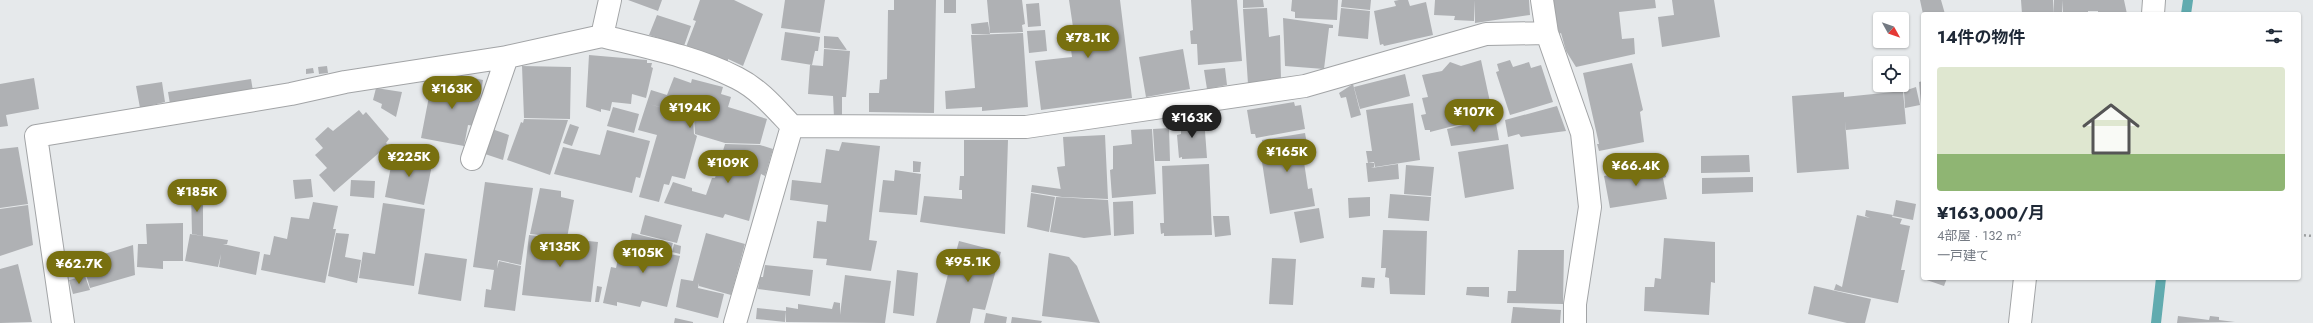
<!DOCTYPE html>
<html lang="ja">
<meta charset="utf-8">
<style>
body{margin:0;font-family:Jost,"Noto Sans JP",sans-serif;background:#f2f2f3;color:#1f2937;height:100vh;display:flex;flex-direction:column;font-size:15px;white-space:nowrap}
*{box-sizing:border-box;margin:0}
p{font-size:13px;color:#747a83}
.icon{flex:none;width:22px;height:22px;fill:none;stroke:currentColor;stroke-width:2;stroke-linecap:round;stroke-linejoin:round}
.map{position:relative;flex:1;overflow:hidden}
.panel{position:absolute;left:1921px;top:12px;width:380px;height:268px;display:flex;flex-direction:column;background:#fff;border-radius:4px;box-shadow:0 1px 3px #0004}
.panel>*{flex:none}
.needle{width:26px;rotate:130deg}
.controls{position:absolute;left:1873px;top:12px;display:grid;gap:8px}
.controls a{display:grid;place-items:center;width:36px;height:36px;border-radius:4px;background:#fff;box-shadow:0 1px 3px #0004;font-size:20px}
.price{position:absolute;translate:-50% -34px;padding:0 9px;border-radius:14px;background:#787010;color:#fff;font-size:13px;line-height:26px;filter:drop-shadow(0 1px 2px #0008)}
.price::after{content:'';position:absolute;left:50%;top:24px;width:12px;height:9px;margin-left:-6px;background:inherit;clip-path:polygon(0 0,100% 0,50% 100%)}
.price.selected{background:#222;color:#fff}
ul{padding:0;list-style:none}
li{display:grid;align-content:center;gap:8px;height:212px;padding:0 16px}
li span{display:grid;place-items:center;height:124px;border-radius:4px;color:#555}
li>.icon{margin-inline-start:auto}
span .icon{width:72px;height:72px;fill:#fffc;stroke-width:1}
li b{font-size:17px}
h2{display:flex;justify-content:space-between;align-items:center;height:48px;padding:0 16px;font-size:17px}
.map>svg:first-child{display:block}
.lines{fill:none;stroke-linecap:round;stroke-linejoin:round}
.stream{stroke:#61abaf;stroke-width:10}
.building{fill:#afb1b4}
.street-casing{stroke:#a2a4a6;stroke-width:24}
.path{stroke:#9c9fa0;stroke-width:2.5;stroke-dasharray:2 3;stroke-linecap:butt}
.street{stroke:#fff;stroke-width:22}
</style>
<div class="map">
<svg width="2313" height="323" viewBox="0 0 2313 323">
<rect width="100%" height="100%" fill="#e6e9eb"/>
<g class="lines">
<path class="stream" d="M2186 14 2188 0
M2156 323 2161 278"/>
</g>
<path class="building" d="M628 0H662L658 11Z
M700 0H734L763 14 743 66 728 59V62L686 47 696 21 693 20Z
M785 0H825L820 33 781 28Z
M894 0H936L934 113 869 112V93H879L880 80 887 79 888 10H894Z
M944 0H956V13H944Z
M987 0H1022L1025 24 1022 25 1023 32 990 33Z
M1069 0H1120L1132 98 1041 110 1035 61 1072 57 1068 27H1073Z
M1191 0H1237L1242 61 1198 65 1197 44H1191L1190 31 1193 30Z
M1243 0H1263L1264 7 1243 8Z
M1292 0H1338L1337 20 1295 18V12L1291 11Z
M1342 0H1371L1370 10 1341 7Z
M1399 0H1408L1410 6 1426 2 1433 35 1384 46 1383 44 1380 45 1374 11 1396 6 1394 1Z
M1435 0H1475L1474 21 1454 20 1455 16 1434 15Z
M1475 0H1529L1530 15 1475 23Z
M1553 0H1655L1656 8 1619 12 1622 39 1634 38 1635 54 1576 67 1566 51 1561 33 1559 34Z
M1672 0H1714L1720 37 1662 47 1658 17 1674 15Z
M1920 0H1941L1945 14H1923Z
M2021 0H2053L2054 14H2022Z
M2054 0H2062V14H2054Z
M2062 0H2124L2127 14H2098V11H2088V14H2063Z
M1039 3 1041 26 1028 27 1026 4Z
M1267 8 1269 37 1280 35 1281 80 1248 84 1243 9Z
M1341 8 1370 11 1368 39 1338 36Z
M657 15 691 26 684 46 649 35Z
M1283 18 1333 25V28H1329L1324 69 1285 66Z
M988 22 990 34H972L971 24Z
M1045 30 1047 51 1029 53 1027 31Z
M785 32 820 37 818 51H815L812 65 781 60Z
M1023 33 1028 107 982 111V107L946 109 945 91 975 88 971 35Z
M824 36 838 37 847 50 824 48Z
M824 49 850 51 846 97H842V118H834L833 96 808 94 810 65 823 66Z
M1183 49 1190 89 1146 97 1139 57Z
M589 55 647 60V63H652L651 67 653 68 646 98 632 94 631 104 612 102 610 111 601 109V112L586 107Z
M1481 60 1493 116 1430 132V130H1425L1421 115 1426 114 1422 98 1428 97 1422 75 1442 71 1450 62 1461 66Z
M1510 60 1513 67 1529 62 1531 68 1541 65 1553 102 1510 115 1496 72 1499 71 1497 64Z
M1632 63 1643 110 1640 112 1644 142 1599 151 1597 144H1599L1583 73Z
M327 66 328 73 319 74 318 67Z
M522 66 571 67 570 119 524 118Z
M313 68 314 73 306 74V69Z
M1225 68 1227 85 1207 89 1204 70Z
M1405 74 1410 96 1360 109 1354 87Z
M458 75 483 80 475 126 468 125 464 146 421 138 431 86 442 87 444 77 456 80Z
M674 77 691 83 692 79 723 87 721 94 731 97 728 107 767 119 760 144 725 143 695 134 694 116 682 113 686 99 681 113 649 104 693 117 694 134 697 136 685 179 672 176 669 185 664 184 659 202 639 197 657 135 638 130 651 90 667 95Z
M34 78 39 109 6 115 8 126 0 127V84Z
M251 79 253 91 170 104 168 92Z
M1923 81V115H1922L1919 82Z
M162 82 165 102 140 108 136 86Z
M1353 84 1361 115 1351 118 1346 97 1341 98 1339 93Z
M1916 87 1920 105 1905 108 1904 91Z
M376 88 402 92 396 117 381 108 382 104 373 100Z
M1903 91 1906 124 1846 130 1845 121 1849 169 1797 173 1792 96 1844 92V97Z
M1294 102 1295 106 1301 105 1305 129 1256 138 1255 134H1251L1247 110Z
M1413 103 1420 160 1375 167 1374 162 1368 163 1366 151H1372L1366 110Z
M1557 106 1566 131 1521 137 1519 134 1508 137 1505 120Z
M613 107 639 114 634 133 607 126Z
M359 110 363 115 366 112 389 139 386 143 388 145 334 192 319 175 327 168 315 155 323 148 315 139 328 127 333 131Z
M1495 117 1499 140 1451 146 1447 129Z
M1204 118 1207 158 1182 159V157L1179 158 1177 135 1181 134V119Z
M524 119 568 120 550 175 507 160 521 122 523 123Z
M570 124 579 127 572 146 563 143Z
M1169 128 1170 161H1155L1153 129Z
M492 129 509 135 503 160 485 154Z
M1152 129 1156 194 1112 198 1110 170 1113 169V146L1132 144 1131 130Z
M607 130 650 141 640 178 636 177 632 193 554 174 563 147 600 155Z
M1305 133 1310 161 1304 162 1308 189 1312 188 1315 206 1270 214 1262 162 1264 161 1262 140Z
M1105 135 1108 199 1062 197 1057 167 1065 166 1063 137Z
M964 140H1008L1005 234 920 222 924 196 962 199V190H959L960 176H964Z
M842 142 880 146 869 240 877 241 871 271 826 265 827 259 813 258 817 221 826 222 828 205 790 200 792 180 821 183 826 149 839 151Z
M725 144 760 145 773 149 765 176 761 174 749 221 725 214 723 218 664 203 673 182 692 188V191L706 195 712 178H715Z
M1508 144 1514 189 1465 198 1458 152Z
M18 147 28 204 0 208V149Z
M394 151 433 160 424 205 385 197Z
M1749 155 1750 172 1701 173V156Z
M913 161 921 162 920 172H913Z
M1366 163H1374V167L1371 168 1398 164 1399 179 1368 182Z
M1209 164 1212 235 1164 236V233L1161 234 1160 223H1164L1162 166Z
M1406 165 1434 167 1431 196 1404 194Z
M1664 166 1666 177 1663 178 1667 199 1610 208 1604 176Z
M895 170 921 174 917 215 879 212 883 180 894 181Z
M1753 177V192L1702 194V178Z
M311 179 313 197 295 199 293 180Z
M351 180 375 181 374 198 350 196Z
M485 182 533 188 521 265 498 260 497 268 499 261 521 266 515 311 484 307 486 289 491 290 494 270 473 267Z
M1032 185 1061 189 1062 197 1031 192Z
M540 188 561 191V197L574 200 567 238 530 234Z
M191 192H203V236L192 234Z
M1031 193 1055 197 1049 232 1027 227Z
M1390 194 1431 197 1429 221 1388 218Z
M1056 197 1108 200 1111 235 1084 238 1050 232Z
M1370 197V216L1349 218 1348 198Z
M1896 200 1916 204 1913 220 1893 216Z
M1133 201 1134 234 1114 236 1113 202Z
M313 202 338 206 333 229H336L325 283 261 270 264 254 270 255 274 236 287 239 291 217 309 219Z
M383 203 425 209 414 286 359 278 363 252 375 254Z
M28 205 33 245 0 256V209Z
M1319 208 1324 238 1300 243 1294 212Z
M1866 210 1893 215 1892 217 1902 219 1900 224 1910 226 1901 270H1905L1898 303 1834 290 1836 284 1842 287 1857 215 1870 218 1865 216Z
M645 215 682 225 677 243 640 234Z
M1213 216H1229L1231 235 1215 237Z
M183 223V261H163V269L137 267 138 244H147L146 224Z
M1383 230 1427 231 1425 295 1390 294 1389 278 1385 277 1386 268H1381Z
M336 233 349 234 345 257 361 260 357 283 328 276Z
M632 233 673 243 670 254 680 256 667 307 642 301 640 307 617 302V306L603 303 611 267 616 268 619 255 627 257Z
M706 233 745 244 731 295 699 286V283L698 288 724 294 718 318 676 307 681 279 693 281Z
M190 234 228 240 227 244H223L260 252 256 275 219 267 221 254 218 267 185 261Z
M529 235 598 242 591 302 522 295Z
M1664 238 1715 242V283L1711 282 1709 315 1644 311 1645 287H1654L1655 278 1661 279Z
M959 241 1001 252 985 310 973 308 970 323H936L949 270 951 271Z
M674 244 681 246 680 254 672 252Z
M133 245 135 275 90 288 82 261Z
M1518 250H1564L1563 304 1507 303 1508 291H1516Z
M425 253 467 259 461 301 418 294Z
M1049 253 1069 257 1077 266 1100 323 1042 316Z
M1272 258 1296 259 1293 305 1269 304Z
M18 264 32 322 0 323V269Z
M765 265 813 270 810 296 758 289 760 277H763Z
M897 270 918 273 914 316 893 313Z
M1923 273V278H1947L1944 286 1921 278Z
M845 275 891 281 885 323 786 322V307L798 309V304L832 309 834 302 840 303V315Z
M85 276 90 290 73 294 69 280Z
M1362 277 1375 278 1374 288 1361 287Z
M597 286 602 287 599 302H595Z
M1814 286 1871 299 1865 323H1847L1808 314Z
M1467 287H1489V297L1466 295Z
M1513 307 1561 310 1560 323H1511Z
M757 308 786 311 785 322 756 319Z
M986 313 1007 317 1006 323H984Z
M2178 316 2209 320 2210 316 2219 317V320L2235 322 2177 323Z
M1012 317 1042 321 1041 323H1011Z
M675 318 693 322V323H674Z"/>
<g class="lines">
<g class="street-casing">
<path id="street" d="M610 0 602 36C646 47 696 57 737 78 759 89 775 108 792 126L1026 127 1305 86 1486 34 1547 33
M1542 0 1547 33 1582 133 1590 207 1575 304V323
M2153 14 2154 0
M472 159 507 57
M63 323 36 136 291 94 345 82 507 57 602 36
M735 323 792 126
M2020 323 2025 278"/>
</g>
<path class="path" d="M2299 235 2313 236"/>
<use href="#street" class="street"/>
</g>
</svg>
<div class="controls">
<a><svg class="needle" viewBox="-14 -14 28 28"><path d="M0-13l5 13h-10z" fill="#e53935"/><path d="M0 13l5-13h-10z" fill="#747a83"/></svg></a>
<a><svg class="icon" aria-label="locate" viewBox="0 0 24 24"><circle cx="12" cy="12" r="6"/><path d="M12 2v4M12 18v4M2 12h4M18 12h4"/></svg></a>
</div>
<b class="price" style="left:1088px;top:59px">¥78.1K</b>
<b class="price" style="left:452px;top:110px">¥163K</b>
<b class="price" style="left:690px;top:129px">¥194K</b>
<b class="price" style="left:1474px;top:133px">¥107K</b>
<b class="price selected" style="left:1192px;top:139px">¥163K</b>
<b class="price" style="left:1287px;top:173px">¥165K</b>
<b class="price" style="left:409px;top:178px">¥225K</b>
<b class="price" style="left:728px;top:184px">¥109K</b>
<b class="price" style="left:1636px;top:187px">¥66.4K</b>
<b class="price" style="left:197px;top:213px">¥185K</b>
<b class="price" style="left:560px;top:268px">¥135K</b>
<b class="price" style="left:643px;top:274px">¥105K</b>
<b class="price" style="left:968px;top:283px">¥95.1K</b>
<b class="price" style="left:79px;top:285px">¥62.7K</b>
<section class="panel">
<h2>14件の物件<svg class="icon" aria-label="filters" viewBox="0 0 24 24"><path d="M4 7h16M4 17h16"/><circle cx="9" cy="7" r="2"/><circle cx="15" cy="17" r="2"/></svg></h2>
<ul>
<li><span style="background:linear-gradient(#dfe7d0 70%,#8fb573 0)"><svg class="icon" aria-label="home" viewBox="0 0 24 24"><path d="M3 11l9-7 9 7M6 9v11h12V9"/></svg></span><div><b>¥163,000/月</b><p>4部屋 · 132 m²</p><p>一戸建て</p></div></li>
</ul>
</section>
</div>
